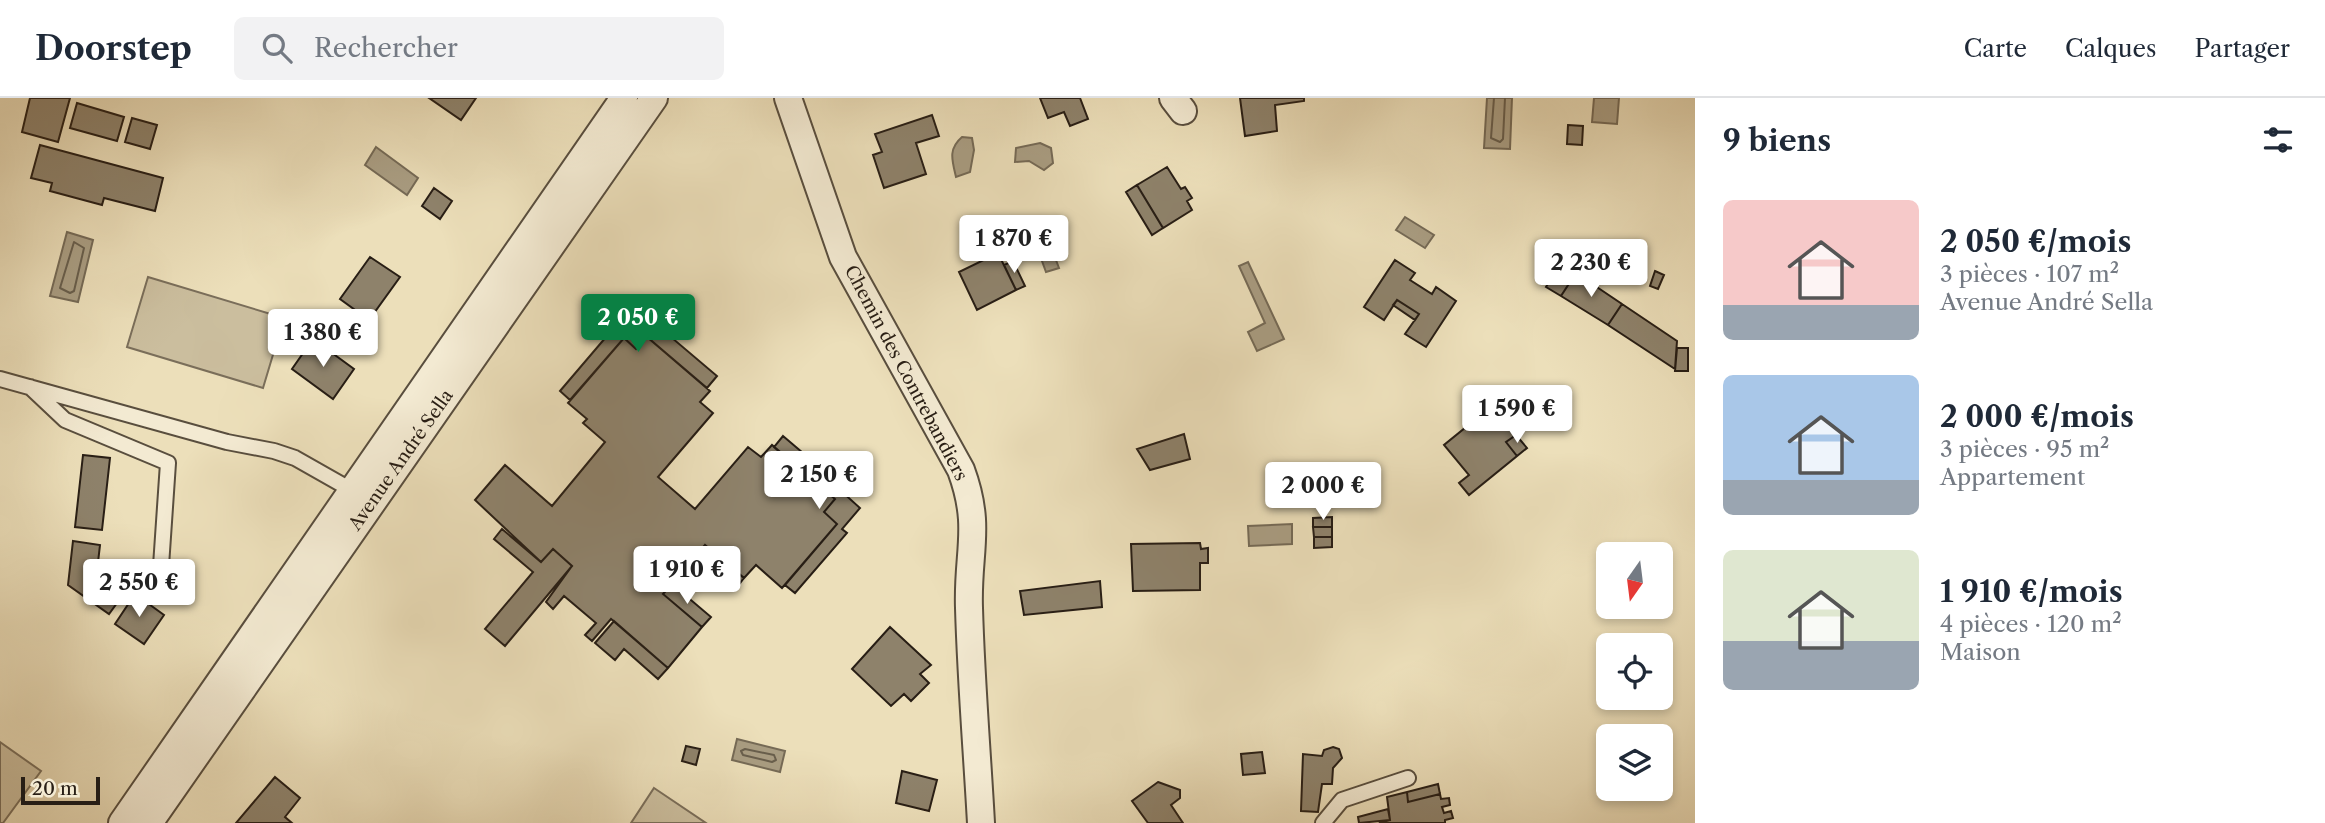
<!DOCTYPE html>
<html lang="fr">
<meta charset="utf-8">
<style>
body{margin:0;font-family:"Libre Caslon Text",serif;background:#f2f2f3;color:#1f2937;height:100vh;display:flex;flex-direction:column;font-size:26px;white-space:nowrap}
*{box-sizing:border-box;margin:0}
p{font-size:23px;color:#747a83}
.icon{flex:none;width:38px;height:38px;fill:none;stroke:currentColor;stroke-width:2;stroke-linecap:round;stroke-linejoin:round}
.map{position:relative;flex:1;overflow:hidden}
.drawer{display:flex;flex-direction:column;background:#fff;width:630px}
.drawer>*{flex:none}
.needle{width:46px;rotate:194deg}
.controls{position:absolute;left:1596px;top:444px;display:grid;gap:14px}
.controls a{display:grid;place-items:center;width:77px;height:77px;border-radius:10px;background:#fff;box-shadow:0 4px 10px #0003;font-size:35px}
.scale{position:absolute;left:21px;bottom:18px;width:79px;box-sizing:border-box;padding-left:7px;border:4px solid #281e15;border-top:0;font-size:19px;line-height:24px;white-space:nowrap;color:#281e15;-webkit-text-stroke:5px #f3ead2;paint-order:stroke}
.price{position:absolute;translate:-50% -60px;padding:0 16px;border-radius:7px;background:#fff;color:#222;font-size:23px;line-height:46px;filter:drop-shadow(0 2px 4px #0008)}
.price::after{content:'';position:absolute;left:50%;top:42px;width:21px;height:16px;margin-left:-10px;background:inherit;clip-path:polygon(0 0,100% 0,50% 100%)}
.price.on{background:#0b8043;color:#fff}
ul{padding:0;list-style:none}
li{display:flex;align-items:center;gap:21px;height:175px;padding:0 28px}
li span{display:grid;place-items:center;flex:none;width:196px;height:140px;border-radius:10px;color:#555}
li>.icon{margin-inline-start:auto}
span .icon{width:84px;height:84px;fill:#fffc;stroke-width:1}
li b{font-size:30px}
h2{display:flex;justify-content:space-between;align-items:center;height:84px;padding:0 28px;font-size:30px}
header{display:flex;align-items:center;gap:42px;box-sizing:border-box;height:98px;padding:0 35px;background:#fff;border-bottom:2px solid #e0e1e3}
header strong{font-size:33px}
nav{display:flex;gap:38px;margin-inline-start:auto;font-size:24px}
.search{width:490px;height:63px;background:#f2f2f3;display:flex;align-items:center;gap:18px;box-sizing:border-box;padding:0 24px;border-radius:10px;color:#747a83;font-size:26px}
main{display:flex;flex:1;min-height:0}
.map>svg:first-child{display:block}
.green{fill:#cbbe9e;stroke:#7a6e5a;stroke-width:2}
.water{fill:#a99d82;stroke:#756a56;stroke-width:2}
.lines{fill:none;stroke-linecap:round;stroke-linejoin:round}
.shore{stroke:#685e4c;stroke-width:2}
.building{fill:#8e826b;stroke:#281e15;stroke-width:2}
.service-casing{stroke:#594e3e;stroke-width:18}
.minor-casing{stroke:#594e3e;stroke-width:30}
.service{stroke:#f3ead2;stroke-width:14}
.minor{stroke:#f3ead2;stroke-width:26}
.labels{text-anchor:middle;stroke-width:5;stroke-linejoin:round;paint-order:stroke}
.street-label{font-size:18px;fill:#281e15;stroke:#f3ead2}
</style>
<header>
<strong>Doorstep</strong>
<div class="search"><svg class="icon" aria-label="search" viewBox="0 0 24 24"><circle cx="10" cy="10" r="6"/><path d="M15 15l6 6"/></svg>Rechercher</div>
<nav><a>Carte</a><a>Calques</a><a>Partager</a></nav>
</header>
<main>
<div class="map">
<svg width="1695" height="725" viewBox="0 0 1695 725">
<rect width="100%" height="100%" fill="#ecdfba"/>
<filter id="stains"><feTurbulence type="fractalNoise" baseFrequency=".00286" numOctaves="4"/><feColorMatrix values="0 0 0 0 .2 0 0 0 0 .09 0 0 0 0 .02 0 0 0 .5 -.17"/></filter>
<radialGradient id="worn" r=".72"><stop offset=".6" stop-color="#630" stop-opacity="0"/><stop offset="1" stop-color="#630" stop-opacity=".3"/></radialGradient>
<path class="green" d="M148 179 284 220 263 290 127 249Z
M0 644 41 673 3 725H0Z
M654 690 706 725H631Z"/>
<path class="water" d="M1487 0H1512L1510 51 1484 50Z
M1594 0H1619L1617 26 1592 24Z
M962 39 972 40 974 52 970 74 956 79C952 62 948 51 962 39Z
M1040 45 1051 50 1053 65 1044 72 1029 63 1015 64 1016 50Z
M376 49 418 80 407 97 365 67Z
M1405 119 1434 137 1425 150 1396 132Z
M67 134 93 142 78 204 50 198Z
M1046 136 1059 170 1046 174 1034 141Z
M1248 164 1284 241 1257 253 1248 234 1265 225 1239 168Z
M1292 426V446L1249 448 1248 428Z
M737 641 785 653 780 674 732 662Z"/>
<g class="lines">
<path class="shore" d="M1494 0 1491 40 1500 44 1503 41 1505 0
M74 144 84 150 74 193 70 195 60 190Z
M745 651 774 657 776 662 772 664 743 657 741 653Z"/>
</g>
<path class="building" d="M30 0H70L58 44 22 34Z
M429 0H476L461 22Z
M1040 0H1080L1088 21 1070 28 1064 14 1048 20Z
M1240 0H1304V3L1275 7 1277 33 1245 38Z
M77 5 124 19 117 43 70 30Z
M932 17 939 38 916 45 926 76 884 90 873 57 882 54 875 36Z
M132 20 157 27 150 51 125 44Z
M1568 27 1583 28 1582 47 1567 46Z
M40 47 163 80 155 113 104 100 102 107 50 93 52 85 31 80Z
M1167 69 1181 91 1185 89 1192 100 1187 103 1192 112 1163 130 1137 87Z
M1137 87 1163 130 1152 137 1126 94Z
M434 90 452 103 440 121 422 108Z
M998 155 1016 192 977 212 959 174Z
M370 159 400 179 369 222 340 201Z
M1550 159 1561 165 1555 174 1545 169Z
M1395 162 1415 175 1410 182 1432 196 1436 189 1456 203 1426 249 1405 236 1419 216 1397 202 1384 222 1364 209Z
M1013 163 1025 188 1016 192 1004 167Z
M1561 165 1576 175 1561 198 1546 189Z
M1655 173 1664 177 1658 191 1650 188Z
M1576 175 1622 206 1608 227 1561 198Z
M1397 202 1419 216 1415 222 1393 207Z
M1622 206 1677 243 1675 271 1608 227Z
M634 215 654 232 658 228 717 278 707 290 647 239 636 251 624 240 570 302 560 293 612 232 616 236Z
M647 239 710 293 700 304 713 315 658 379 695 411 748 349 761 359 772 347 835 401 824 414 837 426 782 490 756 467 744 480 705 447 663 496 702 529 668 570 611 521 592 543 585 537 596 525 564 498 553 511 546 504 572 468 553 451 541 464 475 402 505 367 552 408 605 344 583 325 587 321 568 305 624 240 636 251Z
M313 241 354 271 333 301 292 271Z
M1677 250H1688V273H1675Z
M1488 303 1497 314 1481 327 1472 316Z
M1497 314 1516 337 1506 344 1517 358 1469 397 1459 385 1469 377 1444 347 1476 321 1481 327Z
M1184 336 1190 361 1150 372 1137 351Z
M1516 337 1527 350 1517 358 1506 344Z
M783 338 843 389 840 392 860 410 842 431 847 435 795 495 785 487 837 426 824 414 835 401 774 349Z
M83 357 110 360 102 432 75 429Z
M1332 419V429H1313V420Z
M1313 429H1332V439H1314Z
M502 431 541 464 553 451 572 468 505 548 485 531 533 474 494 441Z
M1314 439H1332V449L1314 450Z
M73 443 100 447 97 473 125 494 109 516 68 487Z
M1200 445 1201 451 1208 450V465H1200V492L1133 493 1131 446Z
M705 447 744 480 737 489 697 456Z
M1100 483 1102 509 1024 517 1020 493Z
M672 486 711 519 702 529 663 496Z
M135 496 164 517 144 546 115 526Z
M614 523 668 570 658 581 624 551 615 562 595 545Z
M890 529 931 567 920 576 929 585 911 603 904 596 891 608 852 571Z
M686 648 700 651 696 667 682 663Z
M1333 649 1339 651 1342 660 1333 670 1332 686H1322L1318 714 1301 713 1303 656 1322 658 1324 652Z
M1262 654 1265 675 1243 677 1241 656Z
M902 673 937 682 929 713 896 705Z
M275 679 300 700 285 719 292 725H236Z
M1158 684 1180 692V700L1171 707 1183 725H1148L1132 703Z
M1438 686 1440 696 1408 704 1407 694Z
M1407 694 1408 704 1440 696 1441 701 1449 700 1450 707 1442 709 1444 715 1451 713 1453 720 1445 722V725H1379L1390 722 1387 699Z
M1388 711 1390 722 1359 725 1358 719Z"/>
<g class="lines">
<g class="service-casing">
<path id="service" d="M0 281 227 344 274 353 295 360 355 394
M30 289 65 322 168 365 161 468
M1323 725 1342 702 1408 680"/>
</g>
<g class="minor-casing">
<path id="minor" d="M788 0 843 159 961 372C982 429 967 454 969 510 971 582 977 653 981 725
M1173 0 1183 13
M122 725 624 0
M149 725 654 0"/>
</g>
<use href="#service" class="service"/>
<use href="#minor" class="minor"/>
</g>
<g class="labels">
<g class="street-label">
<text transform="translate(906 275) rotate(62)" y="6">Chemin des Contrebandiers</text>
<text transform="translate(401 362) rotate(-55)" y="6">Avenue André Sella</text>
</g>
</g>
<rect width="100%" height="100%" filter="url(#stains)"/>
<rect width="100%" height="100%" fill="url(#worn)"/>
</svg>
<div class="controls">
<a><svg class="needle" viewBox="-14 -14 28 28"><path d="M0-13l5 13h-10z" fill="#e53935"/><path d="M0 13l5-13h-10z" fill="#747a83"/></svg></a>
<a><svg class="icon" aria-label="locate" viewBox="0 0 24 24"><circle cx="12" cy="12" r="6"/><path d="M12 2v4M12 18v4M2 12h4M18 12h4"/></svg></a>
<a><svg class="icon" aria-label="layers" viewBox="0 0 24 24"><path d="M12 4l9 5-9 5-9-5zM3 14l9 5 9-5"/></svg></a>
</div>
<div class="scale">20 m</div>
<b class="price" style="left:1014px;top:177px">1 870 €</b>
<b class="price" style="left:1591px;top:201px">2 230 €</b>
<b class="price on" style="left:638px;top:256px">2 050 €</b>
<b class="price" style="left:323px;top:271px">1 380 €</b>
<b class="price" style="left:1517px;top:347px">1 590 €</b>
<b class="price" style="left:819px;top:413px">2 150 €</b>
<b class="price" style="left:1323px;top:424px">2 000 €</b>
<b class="price" style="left:687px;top:508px">1 910 €</b>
<b class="price" style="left:139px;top:521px">2 550 €</b>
</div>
<section class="drawer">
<h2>9 biens<svg class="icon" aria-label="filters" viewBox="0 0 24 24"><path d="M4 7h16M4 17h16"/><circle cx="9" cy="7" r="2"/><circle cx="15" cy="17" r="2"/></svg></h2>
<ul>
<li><span style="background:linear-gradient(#f6c9c9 75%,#9aa5b1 0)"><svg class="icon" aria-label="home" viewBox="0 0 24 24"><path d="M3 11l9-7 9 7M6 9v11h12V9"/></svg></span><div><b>2 050 €/mois</b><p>3 pièces · 107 m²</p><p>Avenue André Sella</p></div></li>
<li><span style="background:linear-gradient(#a9c7e8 75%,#9aa5b1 0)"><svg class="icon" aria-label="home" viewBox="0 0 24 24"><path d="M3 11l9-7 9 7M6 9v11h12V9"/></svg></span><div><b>2 000 €/mois</b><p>3 pièces · 95 m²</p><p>Appartement</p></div></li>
<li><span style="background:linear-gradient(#dfe7d0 65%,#9aa5b1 0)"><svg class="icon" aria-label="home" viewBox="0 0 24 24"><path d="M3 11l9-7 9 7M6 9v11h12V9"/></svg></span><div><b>1 910 €/mois</b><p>4 pièces · 120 m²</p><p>Maison</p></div></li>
</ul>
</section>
</main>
